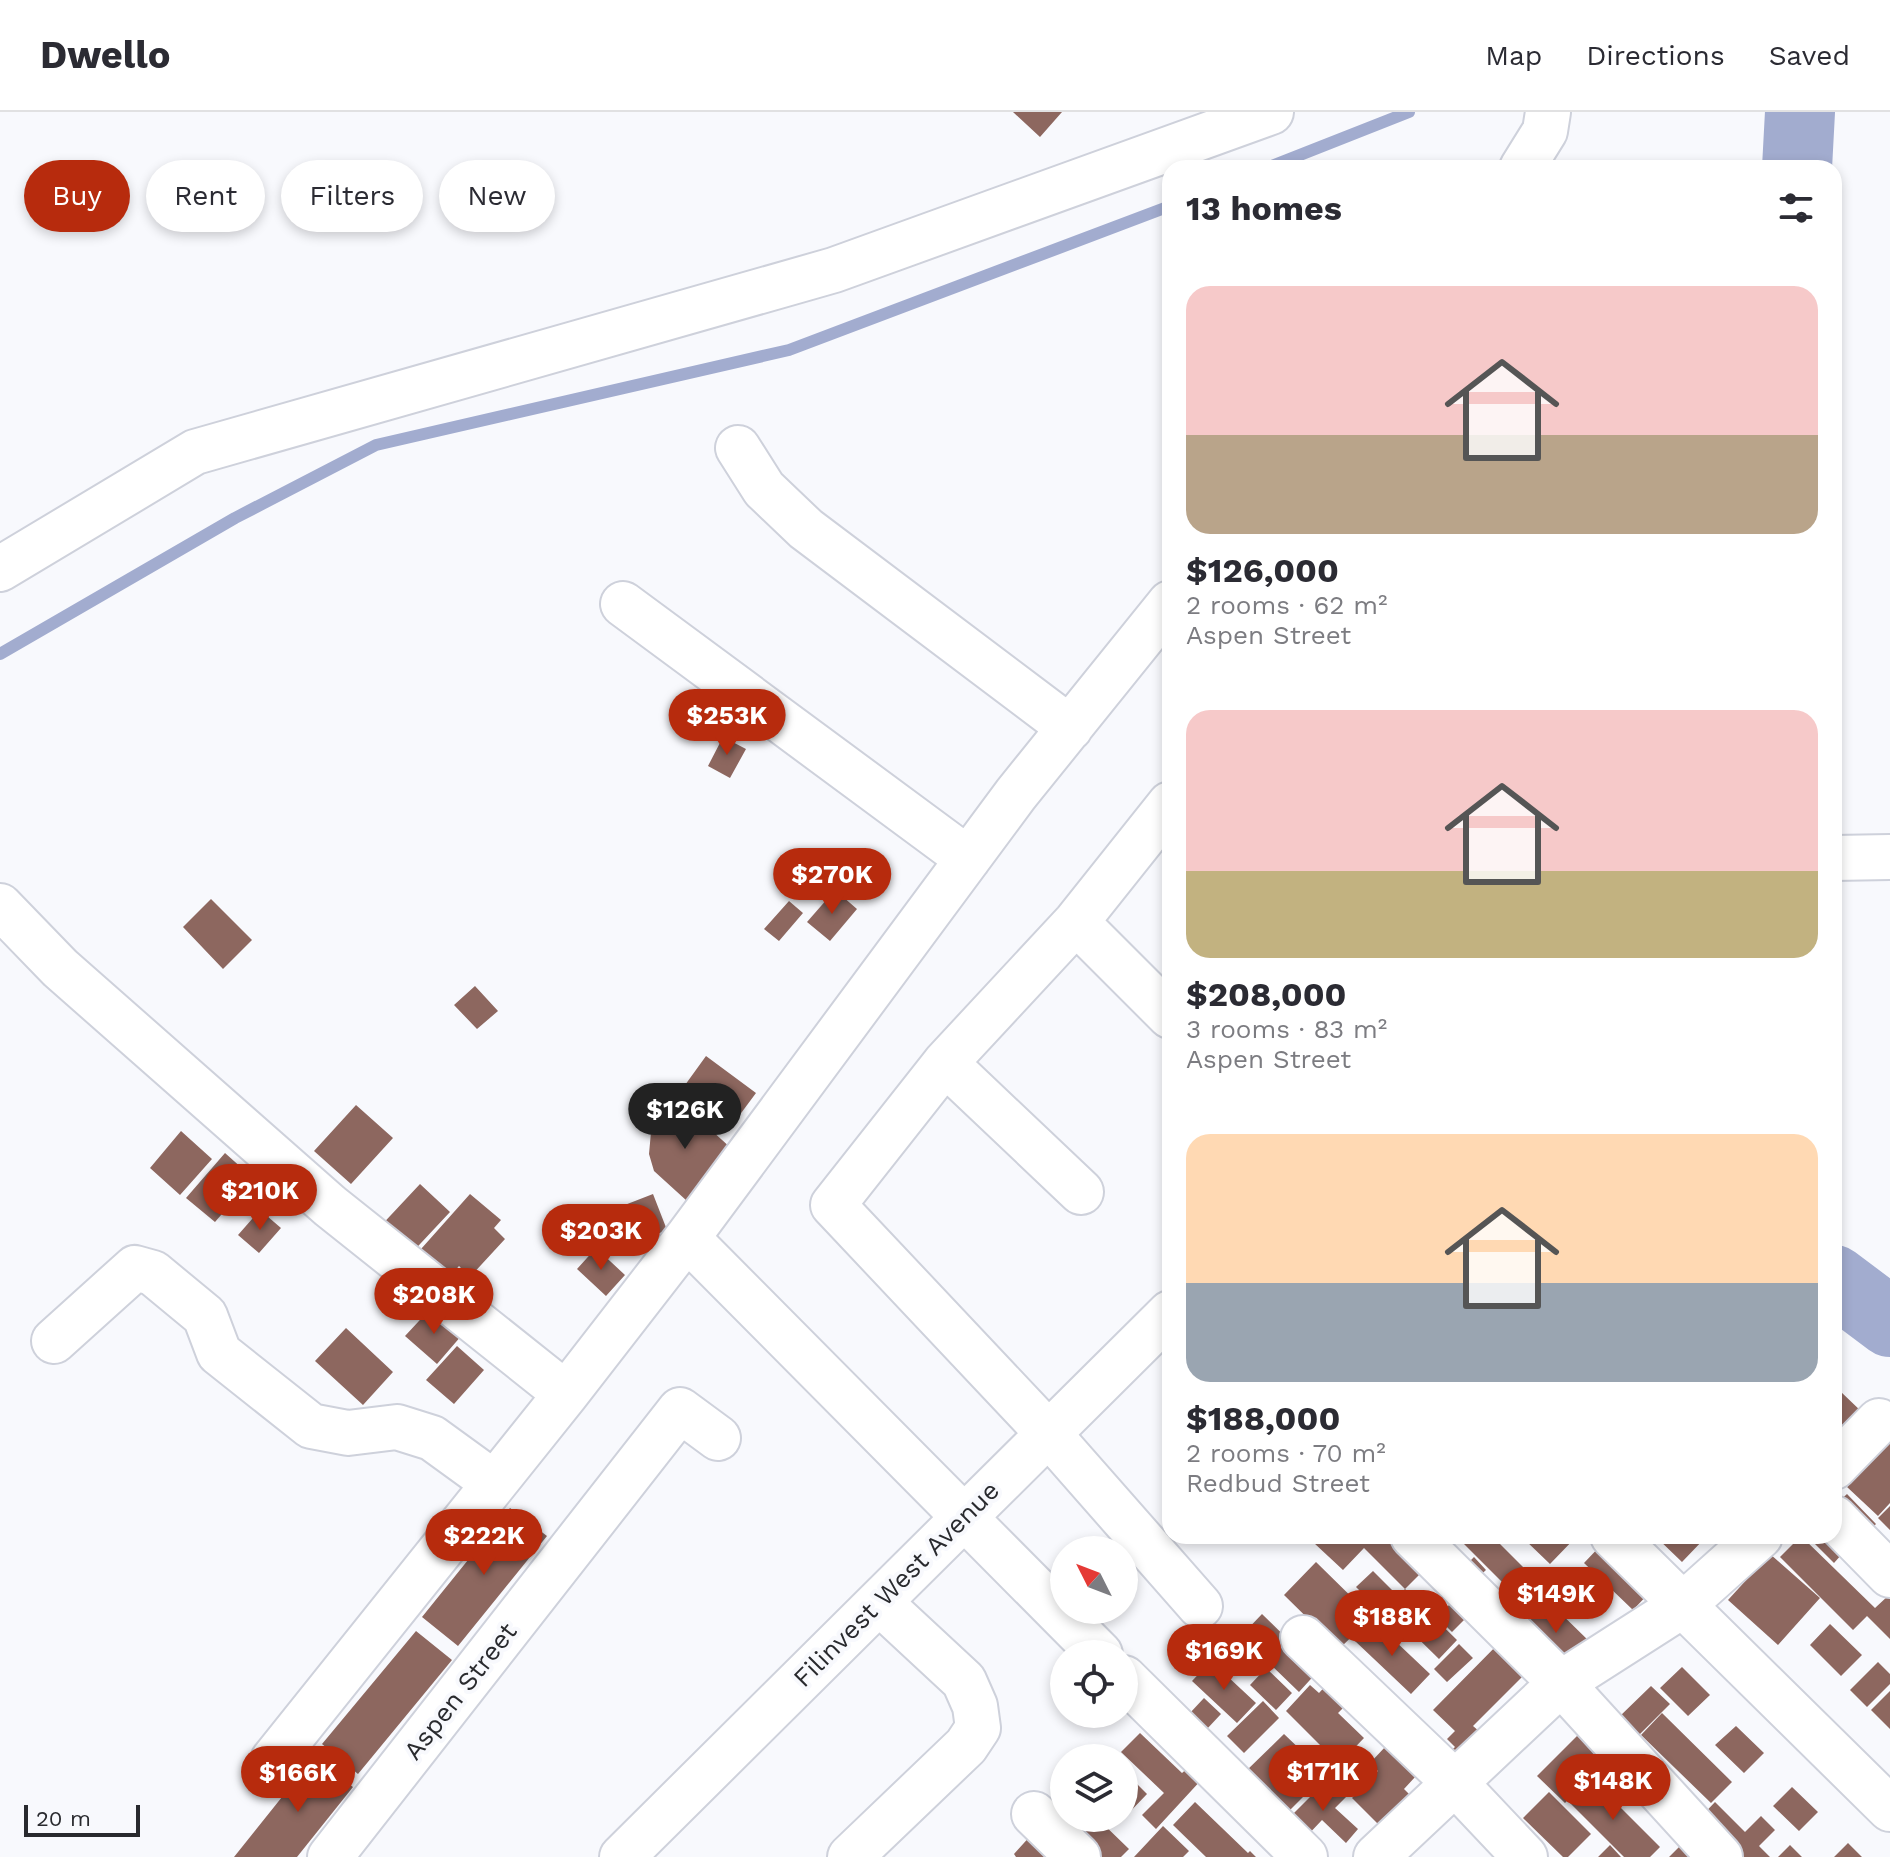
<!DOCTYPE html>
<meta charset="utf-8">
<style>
body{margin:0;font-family:"Work Sans",sans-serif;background:#f2f2f3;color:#2b2b33;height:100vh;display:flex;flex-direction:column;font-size:30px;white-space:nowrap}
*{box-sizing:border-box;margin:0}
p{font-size:26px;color:#7c7c81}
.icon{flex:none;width:44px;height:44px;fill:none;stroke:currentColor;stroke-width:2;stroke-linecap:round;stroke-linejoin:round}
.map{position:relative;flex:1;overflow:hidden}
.sheet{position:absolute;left:1162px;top:48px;width:680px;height:1384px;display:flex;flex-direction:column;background:#fff;border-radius:24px;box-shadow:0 4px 12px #0003}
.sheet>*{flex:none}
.guide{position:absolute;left:24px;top:48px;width:760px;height:72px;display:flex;gap:16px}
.needle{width:52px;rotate:312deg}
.controls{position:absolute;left:1050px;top:1424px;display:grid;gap:16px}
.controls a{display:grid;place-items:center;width:88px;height:88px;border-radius:50%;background:#fff;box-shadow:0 4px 12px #0003;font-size:40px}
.scale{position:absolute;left:24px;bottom:20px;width:116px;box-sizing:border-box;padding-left:8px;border:4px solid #292a2e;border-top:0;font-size:22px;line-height:28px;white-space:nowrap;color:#292a2e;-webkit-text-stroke:6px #f8f9fd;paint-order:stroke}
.price{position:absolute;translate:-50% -68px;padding:0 18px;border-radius:28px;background:#b72b0d;color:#fff;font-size:26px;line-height:52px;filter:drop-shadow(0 2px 4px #0008)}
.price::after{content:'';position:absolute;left:50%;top:48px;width:24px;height:18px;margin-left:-12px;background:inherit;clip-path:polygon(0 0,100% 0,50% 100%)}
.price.selected{background:#222;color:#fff}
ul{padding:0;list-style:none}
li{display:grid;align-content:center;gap:16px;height:424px;padding:0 24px}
li span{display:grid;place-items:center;height:248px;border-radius:24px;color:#555}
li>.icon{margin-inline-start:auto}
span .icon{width:144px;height:144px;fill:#fffc;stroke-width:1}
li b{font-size:34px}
h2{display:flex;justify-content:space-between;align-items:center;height:96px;padding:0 24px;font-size:34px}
.chip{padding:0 28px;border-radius:36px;background:#fff;box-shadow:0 4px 12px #0003;font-size:28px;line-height:72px}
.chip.selected{background:#b72b0d;color:#fff}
header{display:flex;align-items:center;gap:48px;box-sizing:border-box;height:112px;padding:0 40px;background:#fff;border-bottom:2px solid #e1e1e2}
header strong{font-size:38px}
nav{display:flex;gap:44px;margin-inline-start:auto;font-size:28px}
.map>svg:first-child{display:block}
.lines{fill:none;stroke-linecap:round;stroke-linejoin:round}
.stream{stroke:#a2accf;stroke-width:12}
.river{stroke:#a2accf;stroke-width:70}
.building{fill:#8d675f}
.street-casing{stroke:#ced1db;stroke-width:48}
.secondary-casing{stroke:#ced1db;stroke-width:48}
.street{stroke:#fff;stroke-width:44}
.secondary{stroke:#fff;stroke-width:44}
.labels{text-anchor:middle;stroke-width:8;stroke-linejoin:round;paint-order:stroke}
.street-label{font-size:26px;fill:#292a2e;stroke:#f8f9fd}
</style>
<header>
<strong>Dwello</strong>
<nav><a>Map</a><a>Directions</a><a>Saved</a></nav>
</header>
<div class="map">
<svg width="1890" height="1745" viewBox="0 0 1890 1745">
<rect width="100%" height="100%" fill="#f8f9fd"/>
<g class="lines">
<path class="stream" d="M1267 56 1409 0
M0 542 235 406 376 333 789 238 1170 94"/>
<path class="river" d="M1797 56 1800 0
M1834 1168 1890 1210"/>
</g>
<path class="building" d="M1013 0H1062L1040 25Z
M723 625 746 637 730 666 708 654Z
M835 778 857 797 830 829 807 810Z
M211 787 252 828 223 857 183 815Z
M789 789 803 801 779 829 764 817Z
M475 874 498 899 477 917 454 893Z
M706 944 756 981 730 1016 680 980Z
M679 989 732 1037 687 1089 654 1059 649 1042 651 1020Z
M356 993 393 1026 351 1072 314 1039Z
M181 1019 212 1047 180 1083 150 1056Z
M225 1041 253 1066 215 1110 186 1086Z
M420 1072 450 1100 406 1147 376 1119Z
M470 1082 501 1108 494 1116 505 1127 470 1165 459 1154 443 1172 413 1146Z
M653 1082 667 1118 631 1133 617 1096Z
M260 1098 281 1116 259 1141 238 1123Z
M596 1136 625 1163 606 1184 577 1157Z
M431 1196 462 1223 437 1252 405 1224Z
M346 1216 393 1260 363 1293 315 1249Z
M457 1234 484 1258 454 1292 426 1268Z
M1840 1279 1863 1301 1834 1331V1286Z
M1890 1330V1391L1878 1404 1847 1375Z
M1847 1382 1876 1412 1862 1426 1834 1394Z
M1890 1394V1418L1878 1406Z
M510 1396 547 1424 458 1534 422 1505Z
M1320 1424H1393L1425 1457 1405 1477 1364 1436 1343 1458 1314 1431Z
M1461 1424H1492L1533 1465 1515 1483 1459 1427Z
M1521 1424H1577L1550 1452Z
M1655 1424H1703L1705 1426 1682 1450Z
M1801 1424 1875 1496 1889 1483 1890 1484V1527L1867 1504 1853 1518 1780 1445Z
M1807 1424H1834L1850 1433 1834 1451Z
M1603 1431 1652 1478 1633 1498 1584 1451Z
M1770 1442 1820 1486 1778 1533 1728 1488Z
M1474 1445 1486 1458 1471 1472 1459 1460Z
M1316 1450 1372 1505 1339 1537 1284 1483Z
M1373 1459 1395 1481 1378 1497 1356 1475Z
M1584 1459 1606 1481 1584 1504 1561 1482Z
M1405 1477 1457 1528 1439 1547 1387 1496Z
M1456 1486 1472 1500 1452 1520 1437 1505Z
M1547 1488 1592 1532 1566 1559 1520 1515Z
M1262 1502 1319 1558 1299 1580 1241 1524Z
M1374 1509 1430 1562 1411 1582 1355 1529Z
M1830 1512 1862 1543 1841 1564 1810 1533Z
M416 1519 452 1548 358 1662 322 1632Z
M1507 1523 1535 1552 1473 1614 1480 1620 1464 1637 1444 1645 1455 1635 1447 1627 1455 1619 1433 1598Z
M1459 1532 1473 1546 1447 1570 1434 1557Z
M1211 1549 1256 1591 1237 1611 1192 1569Z
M1878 1550 1890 1562V1572L1867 1595 1850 1578Z
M1682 1555 1710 1583 1688 1604 1660 1576Z
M1266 1556 1292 1581 1276 1598 1250 1573Z
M1331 1568 1351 1588 1338 1601 1364 1626 1339 1652 1286 1599 1310 1573 1319 1581Z
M1651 1574 1670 1592 1638 1624 1619 1605Z
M1890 1579V1617L1871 1598Z
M1204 1586 1221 1602 1206 1618 1189 1602Z
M1263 1589 1279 1606 1244 1641 1227 1624Z
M1662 1601 1732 1670 1711 1691 1641 1623Z
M1736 1614 1764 1641 1744 1661 1715 1633Z
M1583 1618 1610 1645 1565 1691 1537 1664Z
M1140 1621 1182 1661 1190 1654 1203 1666 1156 1717 1142 1703 1164 1681 1121 1640Z
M1284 1622 1326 1662 1286 1702 1245 1660Z
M1386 1634 1416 1664 1404 1677 1422 1695 1392 1726 1352 1686 1378 1659 1370 1651Z
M314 1645 353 1675 297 1745H234Z
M1124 1659 1147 1682 1124 1706Z
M1330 1665 1348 1683 1335 1696 1358 1717 1346 1731 1322 1708 1304 1727 1286 1709Z
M1592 1667 1660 1735 1650 1745H1624L1569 1690Z
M1792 1675 1818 1700 1799 1719 1773 1694Z
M1549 1680 1591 1722 1568 1745H1563L1523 1706Z
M1195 1690 1248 1741 1250 1739 1256 1745H1206L1173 1713Z
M1715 1690 1745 1720 1761 1704 1775 1718 1759 1734 1770 1745H1731L1696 1710Z
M1064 1694V1706H1097L1129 1737 1121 1745H1097L1054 1704Z
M1163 1714 1189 1739 1183 1745H1134Z
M1033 1721 1058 1745H1016L1014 1742Z
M1683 1731 1698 1745H1669Z
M1848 1731 1862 1745H1834Z
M1610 1733 1621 1745H1598Z
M1790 1733 1802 1745H1778Z"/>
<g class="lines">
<g class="street-casing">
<path id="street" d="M1522 56 1545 19 1548 0
M738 336 764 377 806 417 1070 616
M0 457 195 340 834 158 1271 0
M623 492 968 747
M1170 692 1076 810 945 951 833 1093 1047 1320 1200 1494
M0 794 60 856 330 1094 566 1282
M1076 810 1170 904
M945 951 1081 1080
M54 1229 135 1156 153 1161 205 1204 219 1241 311 1314 348 1321 397 1315 432 1326 494 1371
M1834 1355 1879 1309
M1834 1406 1890 1463
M1413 1424 1561 1571 1720 1745
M1613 1424 1890 1697
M1303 1526 1455 1671 1525 1745
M1100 1542 687 1126 1016 682 1170 491
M1124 1566 1305 1745
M273 1648 566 1282 687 1126
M1034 1702 1078 1745
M330 1745 680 1298 718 1326
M850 1745 966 1634 978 1616 975 1594 964 1569 880 1491
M1376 1745 1561 1571 1683 1493 1760 1424"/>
</g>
<g class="secondary-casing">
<path id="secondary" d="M1834 746 1890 745
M622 1745 1170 1201"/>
</g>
<use href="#street" class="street"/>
<use href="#secondary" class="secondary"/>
</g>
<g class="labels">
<g class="street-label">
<text transform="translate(896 1472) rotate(-45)" y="9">Filinvest West Avenue</text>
<text transform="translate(460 1579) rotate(-52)" y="9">Aspen Street</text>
</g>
</g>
</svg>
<div class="controls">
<a><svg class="needle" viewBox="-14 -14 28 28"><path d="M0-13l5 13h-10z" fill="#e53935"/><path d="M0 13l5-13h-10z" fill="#7c7c81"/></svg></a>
<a><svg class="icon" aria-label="locate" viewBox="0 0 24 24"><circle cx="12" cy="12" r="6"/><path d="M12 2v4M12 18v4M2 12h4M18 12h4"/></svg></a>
<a><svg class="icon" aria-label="layers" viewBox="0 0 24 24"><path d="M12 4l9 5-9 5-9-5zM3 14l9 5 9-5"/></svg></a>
</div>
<div class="scale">20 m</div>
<b class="price" style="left:727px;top:645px">$253K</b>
<b class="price" style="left:832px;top:804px">$270K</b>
<b class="price selected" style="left:685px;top:1039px">$126K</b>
<b class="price" style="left:260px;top:1120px">$210K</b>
<b class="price" style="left:601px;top:1160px">$203K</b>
<b class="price" style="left:434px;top:1224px">$208K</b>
<b class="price" style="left:484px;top:1465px">$222K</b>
<b class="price" style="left:1556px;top:1523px">$149K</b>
<b class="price" style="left:1392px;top:1546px">$188K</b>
<b class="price" style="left:1224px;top:1580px">$169K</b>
<b class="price" style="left:1323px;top:1701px">$171K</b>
<b class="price" style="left:298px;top:1702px">$166K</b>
<b class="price" style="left:1613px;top:1710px">$148K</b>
<div class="guide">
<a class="chip selected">Buy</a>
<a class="chip">Rent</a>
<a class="chip">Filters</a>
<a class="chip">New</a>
</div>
<section class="sheet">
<h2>13 homes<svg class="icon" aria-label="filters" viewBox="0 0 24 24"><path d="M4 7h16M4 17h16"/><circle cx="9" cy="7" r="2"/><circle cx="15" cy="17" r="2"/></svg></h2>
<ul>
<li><span style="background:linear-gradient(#f6c9c9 60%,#b9a48a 0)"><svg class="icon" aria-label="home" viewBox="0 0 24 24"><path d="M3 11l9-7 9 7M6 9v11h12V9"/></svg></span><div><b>$126,000</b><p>2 rooms · 62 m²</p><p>Aspen Street</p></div></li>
<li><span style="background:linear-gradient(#f6c9c9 65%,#c2b280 0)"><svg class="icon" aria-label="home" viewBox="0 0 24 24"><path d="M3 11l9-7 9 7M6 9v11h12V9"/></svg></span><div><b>$208,000</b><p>3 rooms · 83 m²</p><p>Aspen Street</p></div></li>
<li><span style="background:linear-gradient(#ffd9b3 60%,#9aa5b1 0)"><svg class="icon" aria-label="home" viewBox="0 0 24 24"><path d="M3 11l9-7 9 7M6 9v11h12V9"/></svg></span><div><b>$188,000</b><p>2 rooms · 70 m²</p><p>Redbud Street</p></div></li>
</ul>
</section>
</div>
